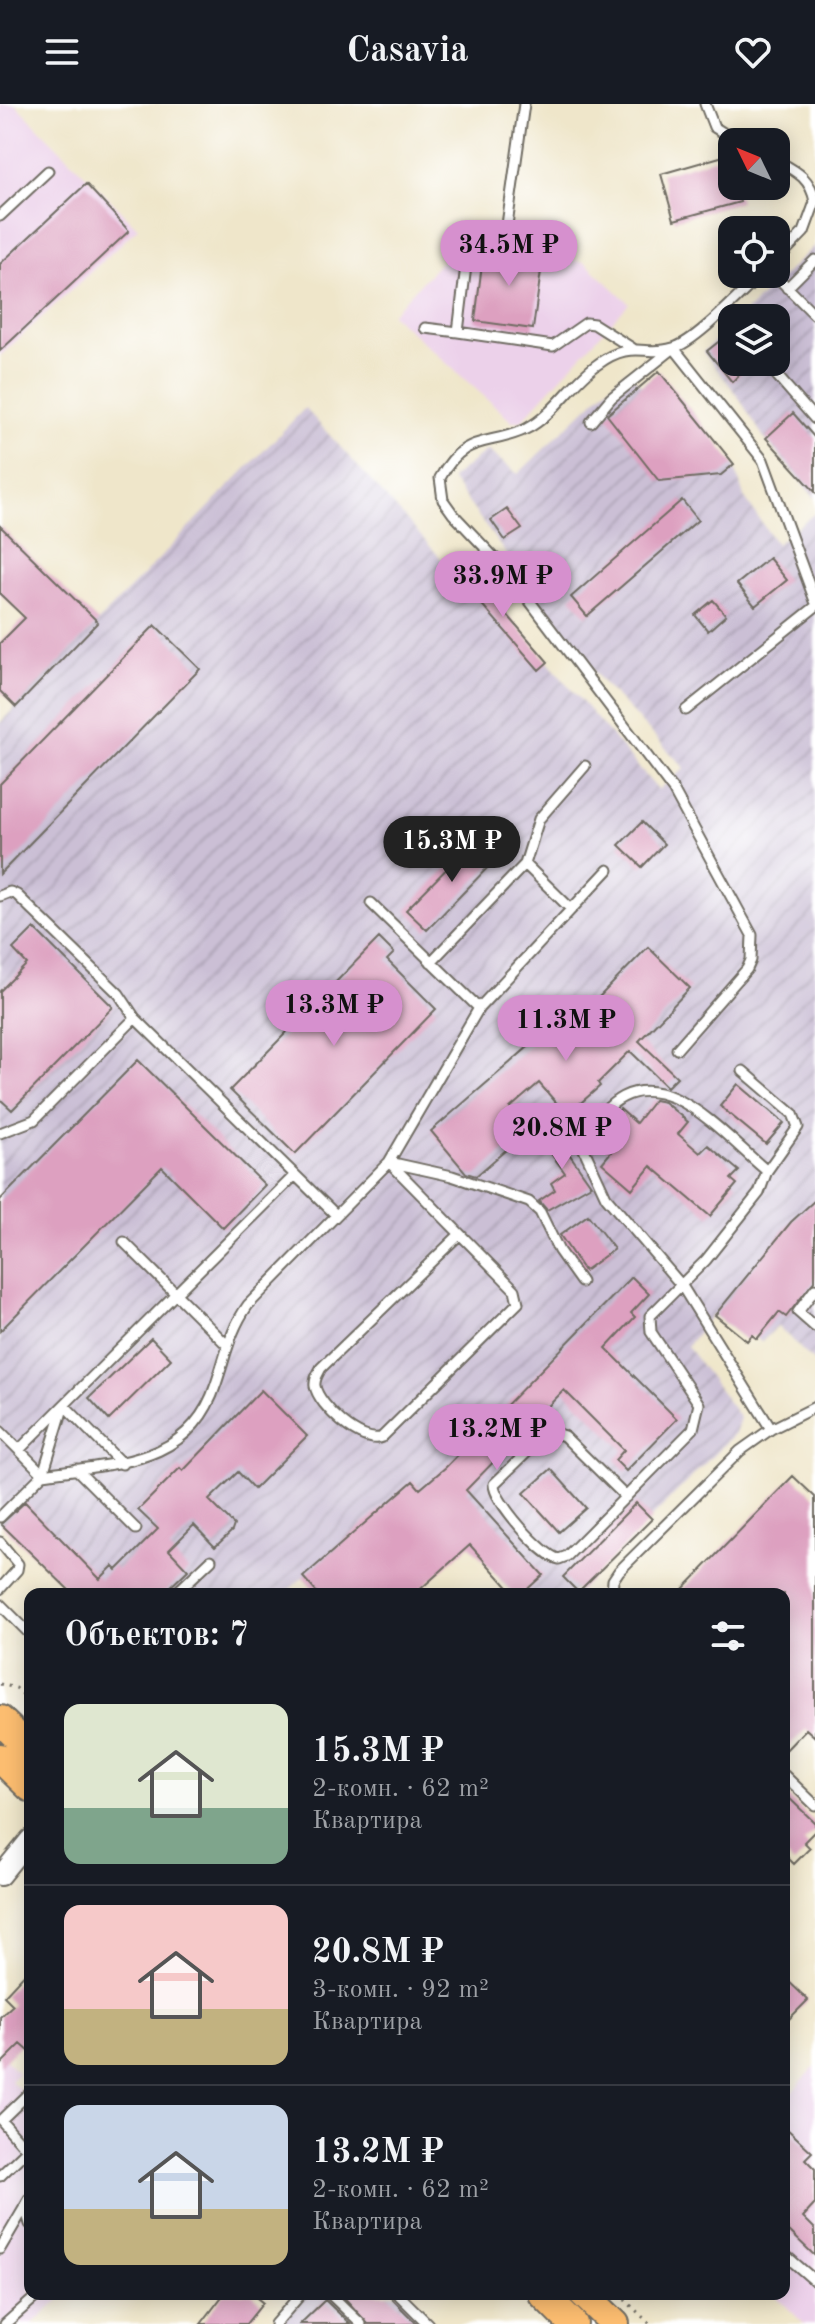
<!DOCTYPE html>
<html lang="ru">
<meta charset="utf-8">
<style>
body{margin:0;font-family:"Old Standard TT",serif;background:#20242c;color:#f1f3f6;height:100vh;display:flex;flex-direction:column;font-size:30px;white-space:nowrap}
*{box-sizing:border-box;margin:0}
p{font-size:26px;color:#9ea1a6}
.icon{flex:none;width:44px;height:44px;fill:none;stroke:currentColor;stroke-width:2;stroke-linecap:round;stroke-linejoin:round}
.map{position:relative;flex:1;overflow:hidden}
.sheet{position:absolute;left:24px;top:1484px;width:766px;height:712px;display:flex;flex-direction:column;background:#171b24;border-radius:16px;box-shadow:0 4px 20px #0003}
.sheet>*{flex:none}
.needle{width:52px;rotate:313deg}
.controls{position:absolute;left:718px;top:24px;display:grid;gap:16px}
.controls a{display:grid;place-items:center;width:72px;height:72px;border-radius:16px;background:#171b24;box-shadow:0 4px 20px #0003;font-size:40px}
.price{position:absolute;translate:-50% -68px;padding:0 18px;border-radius:28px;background:#d690ce;color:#111;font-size:26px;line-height:52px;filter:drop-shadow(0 2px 4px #0008)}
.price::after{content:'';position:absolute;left:50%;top:48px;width:24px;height:18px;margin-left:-12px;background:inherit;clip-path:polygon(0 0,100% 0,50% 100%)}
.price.current{background:#222;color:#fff}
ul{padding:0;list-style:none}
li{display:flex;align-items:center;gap:24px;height:200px;padding:0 40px}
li+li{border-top:2px solid #363941}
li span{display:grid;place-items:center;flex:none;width:224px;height:160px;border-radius:16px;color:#555}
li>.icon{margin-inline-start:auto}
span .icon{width:96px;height:96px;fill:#fffc;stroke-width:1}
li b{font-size:34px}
h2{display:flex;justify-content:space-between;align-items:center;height:96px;padding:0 40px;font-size:34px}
header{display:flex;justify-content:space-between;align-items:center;height:104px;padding:0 40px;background:#171b24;font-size:36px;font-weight:700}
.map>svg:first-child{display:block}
.built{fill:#ecd1ea}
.industrial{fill:url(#industrial-furrows)}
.building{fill:#dda0c0}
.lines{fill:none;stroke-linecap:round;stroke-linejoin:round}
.service-casing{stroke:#706c63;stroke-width:13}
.minor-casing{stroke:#706c63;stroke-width:22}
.primary-casing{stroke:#706c63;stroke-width:32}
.path{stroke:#706c63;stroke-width:3;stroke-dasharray:2 6;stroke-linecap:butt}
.service{stroke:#fff;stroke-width:9}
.minor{stroke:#fff;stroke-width:18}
.primary{stroke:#fcbd6f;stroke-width:28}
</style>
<header><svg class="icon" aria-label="menu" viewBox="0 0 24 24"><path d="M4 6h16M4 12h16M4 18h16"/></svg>Casavia<svg class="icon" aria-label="heart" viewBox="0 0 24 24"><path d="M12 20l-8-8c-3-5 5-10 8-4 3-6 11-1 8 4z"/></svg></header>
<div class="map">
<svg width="815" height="2220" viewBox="0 0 815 2220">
<defs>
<pattern id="industrial-furrows" width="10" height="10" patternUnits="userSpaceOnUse" patternTransform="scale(2)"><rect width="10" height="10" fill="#cbbfd5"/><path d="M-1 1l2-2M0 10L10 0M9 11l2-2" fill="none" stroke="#aea4b7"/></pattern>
</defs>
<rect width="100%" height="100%" fill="#fff"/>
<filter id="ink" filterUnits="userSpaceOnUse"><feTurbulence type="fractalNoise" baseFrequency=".0125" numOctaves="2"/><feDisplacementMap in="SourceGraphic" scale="16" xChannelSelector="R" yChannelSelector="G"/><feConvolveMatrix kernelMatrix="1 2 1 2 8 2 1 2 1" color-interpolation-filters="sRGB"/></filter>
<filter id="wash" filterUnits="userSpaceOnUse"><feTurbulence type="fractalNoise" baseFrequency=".006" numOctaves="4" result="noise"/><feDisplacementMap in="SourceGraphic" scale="32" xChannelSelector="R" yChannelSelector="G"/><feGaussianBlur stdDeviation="1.8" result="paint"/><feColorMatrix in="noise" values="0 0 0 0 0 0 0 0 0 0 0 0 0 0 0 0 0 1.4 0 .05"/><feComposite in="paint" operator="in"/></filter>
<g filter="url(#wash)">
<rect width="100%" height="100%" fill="#efe6ca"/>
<path class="built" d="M0 0H15L138 124 0 252Z
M457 141 585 158 629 199 521 317H512L391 210Z
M0 1949 18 1969 11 1977 30 1996V2190H67L32 2220H0Z
M815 1963V2220H804L774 2190H784V1996Z"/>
<path class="industrial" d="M815 141V394L764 334 736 289 703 248 732 221V258H776V214H739Z
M626 266 641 281 659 267 734 360 744 393 776 440 815 409V1259L778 1222 761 1238 752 1231 747 1237 712 1210 687 1242 740 1314 735 1329 578 1488 575 1485 571 1490H513L413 1377 284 1490H73L0 1419V619L305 304 457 472 467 464 658 686 685 664 603 579 570 537 451 375 487 346 518 370Z
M294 2190H405L436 2220H275Z"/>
<g id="blocks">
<path class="building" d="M727 51 732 82H736L740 98 674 116 661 70Z
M86 80 129 127 0 247V160Z
M484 144 543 152 533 225 475 217Z
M732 227V258H752L732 278 707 247Z
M659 267 734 360 721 371 659 377 607 311Z
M793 309 815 334V388L766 334Z
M682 396 698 416 587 512 571 493Z
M507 405 522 425 505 436 491 416Z
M0 422 98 518 16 603 0 587V539L25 514 0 490Z
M769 454 787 476 755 502 737 480Z
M467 464 548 558 539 566 458 473Z
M713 496 726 511 708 527 695 511Z
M155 521 200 565 0 770V680Z
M642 718 664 740 642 763 619 741Z
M477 734 497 754 427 826 406 806Z
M34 824 113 903 12 1006 0 995V887L27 860 13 845Z
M379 834 394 849 387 856 436 905 295 1050 230 986Z
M648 843 690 884 639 937 677 973 667 983 630 947 598 979 600 982 567 1011 539 979 510 1004 529 1026 476 1072 466 1069 431 1027 550 924 559 934Z
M138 956 265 1081 223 1124 162 1063 0 1227V1096Z
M738 980 784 1019 766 1040 720 1002Z
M654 996 664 998 688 1018 678 1030 700 1049 708 1041 739 1067 731 1075 737 1080 710 1112 651 1062 632 1085 602 1059 611 1048 594 1033 620 1005 636 1019Z
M549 1021 591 1081 547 1106 539 1097 555 1086 551 1079 565 1069 537 1030Z
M815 1096V1176L786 1213 779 1208 757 1235 752 1231 747 1237 715 1211 791 1118Z
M588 1111 614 1145 584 1167 560 1131Z
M632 1173 649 1190 631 1209 635 1213 606 1244 677 1315 626 1367 615 1356 624 1346 564 1286 466 1386 543 1471 522 1490H514L470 1441 415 1490H318L303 1473 413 1377 420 1385 446 1363Z
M151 1234 171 1255 109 1316 89 1294Z
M261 1286 307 1332 254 1385 238 1368 209 1396 234 1421 232 1427 215 1443 194 1421 169 1446 188 1466 163 1490H73L1 1420 25 1398 100 1475 113 1462 117 1466 158 1425 138 1406 180 1364 183 1367Z
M551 1365 586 1404 559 1428 524 1389Z
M793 1372 815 1393V1633L806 1625 784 1648V1490H678Z
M636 1399 652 1415 578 1488 563 1473Z
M784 1689 815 1719V1727L804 1738 810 1744 794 1760 784 1750Z
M30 1864V1948L21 1940 0 1961V1913L13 1901 4 1892Z
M784 1873 808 1896 784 1920Z
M784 2022 812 2048 805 2055 815 2065V2100L803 2113 815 2125V2152L784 2122Z
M224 2190H252L263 2199 246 2220H201Z
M341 2190H387L417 2220H368Z
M325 2196 350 2220H300Z"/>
</g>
</g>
<g filter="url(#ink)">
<use href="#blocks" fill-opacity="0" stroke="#706c63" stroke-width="2"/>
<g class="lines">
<g class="service-casing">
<path id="service" d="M705 0 714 23 738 38
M776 56C796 67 811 74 815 98
M0 112 48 67
M506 128 524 0
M776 157 804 128 815 98
M466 162 458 228 553 242 586 219 594 220 632 244
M774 170 815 211
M787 184 815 156
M722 208 732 220
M425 224 458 228
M765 258 815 315
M591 318 611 294 674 244 763 356 815 497
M686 606 815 503
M525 760 571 805
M0 792 10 788 17 791 119 890 135 914
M431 858 525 760 539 715 585 662
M479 904 608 766
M677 945 747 865 751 856 752 831 673 686 507 467 453 410 443 396 440 374C465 328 488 343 526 325 554 311 572 278 598 260 632 235 645 253 673 244 696 238 743 187 762 170
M0 1029 34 1016 135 914 336 1111
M389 1058 515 1186 518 1199 382 1333C362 1342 318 1301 315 1282 314 1275 318 1270 321 1264L460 1130
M389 1058 452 1072 529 1098 540 1108 559 1147 581 1178
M767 1067C723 1031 657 948 603 1009 595 1018 586 1027 581 1039L606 1093 682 1182 771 1325
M124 1138 226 1240
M815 1185 798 1208 815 1223
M0 1327 43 1370
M19 1346 64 1301 122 1360
M76 1365 136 1425
M43 1370C113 1359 190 1362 216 1280 226 1251 230 1226 248 1201L389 1058 479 904 371 799
M626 1393 564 1332 549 1327 494 1380C493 1396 543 1453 559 1455L567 1452 693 1325 699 1300 651 1228 650 1212 706 1156 759 1089 767 1067 798 1023 793 1010 743 967
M0 1413 43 1370 64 1301 295 1071
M0 1438 18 1460 17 1466 0 1485
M175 1490 211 1456
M612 1490 613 1476 619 1467 740 1347 771 1325 815 1303
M0 1500 30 1530
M784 1671 815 1701
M30 1988 1 2016 30 2049
M0 2072 28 2045
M25 2103 30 2120
M0 2145 30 2094
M784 2150 815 2177
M330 2190 361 2220
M398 2190 428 2220
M5 2220 39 2190
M275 2220 301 2190"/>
</g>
<g class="minor-casing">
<path id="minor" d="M0 1772 30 1735"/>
</g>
<g class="primary-casing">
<path id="primary" d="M0 1616 30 1645
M0 1654 30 1683
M543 2190 573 2220
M584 2190 615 2220"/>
</g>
<path class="path" d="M0 1580 16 1584 30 1597
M619 2190 650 2220"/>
<use href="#service" class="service"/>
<use href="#minor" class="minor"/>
<use href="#primary" class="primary"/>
</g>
</g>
</svg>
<div class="controls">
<a><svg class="needle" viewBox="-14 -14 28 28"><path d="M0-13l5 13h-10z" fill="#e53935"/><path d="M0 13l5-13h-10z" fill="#9ea1a6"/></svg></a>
<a><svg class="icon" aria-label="locate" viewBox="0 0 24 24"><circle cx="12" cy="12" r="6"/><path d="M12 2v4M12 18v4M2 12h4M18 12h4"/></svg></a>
<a><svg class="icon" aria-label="layers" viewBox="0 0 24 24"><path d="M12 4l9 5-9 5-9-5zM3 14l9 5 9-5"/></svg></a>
</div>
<b class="price" style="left:509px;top:184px">34.5M ₽</b>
<b class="price" style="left:503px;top:515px">33.9M ₽</b>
<b class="price current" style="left:452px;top:780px">15.3M ₽</b>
<b class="price" style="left:334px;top:944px">13.3M ₽</b>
<b class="price" style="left:566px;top:959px">11.3M ₽</b>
<b class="price" style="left:562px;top:1067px">20.8M ₽</b>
<b class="price" style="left:497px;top:1368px">13.2M ₽</b>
<section class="sheet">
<h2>Объектов: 7<svg class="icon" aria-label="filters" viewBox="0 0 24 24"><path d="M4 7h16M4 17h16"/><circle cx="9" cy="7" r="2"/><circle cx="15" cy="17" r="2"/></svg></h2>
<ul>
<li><span style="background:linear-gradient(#dfe7d0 65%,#7fa58c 0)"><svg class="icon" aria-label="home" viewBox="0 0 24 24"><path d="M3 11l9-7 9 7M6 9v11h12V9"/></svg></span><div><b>15.3M ₽</b><p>2-комн. · 62 m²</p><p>Квартира</p></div></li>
<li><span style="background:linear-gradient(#f6c9c9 65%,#c2b280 0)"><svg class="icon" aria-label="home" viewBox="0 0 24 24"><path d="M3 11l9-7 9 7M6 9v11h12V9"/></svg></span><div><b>20.8M ₽</b><p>3-комн. · 92 m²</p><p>Квартира</p></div></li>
<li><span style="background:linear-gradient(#c9d6e8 65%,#c2b280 0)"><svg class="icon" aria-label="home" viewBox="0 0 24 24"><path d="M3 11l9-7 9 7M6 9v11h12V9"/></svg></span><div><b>13.2M ₽</b><p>2-комн. · 62 m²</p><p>Квартира</p></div></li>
</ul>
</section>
</div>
